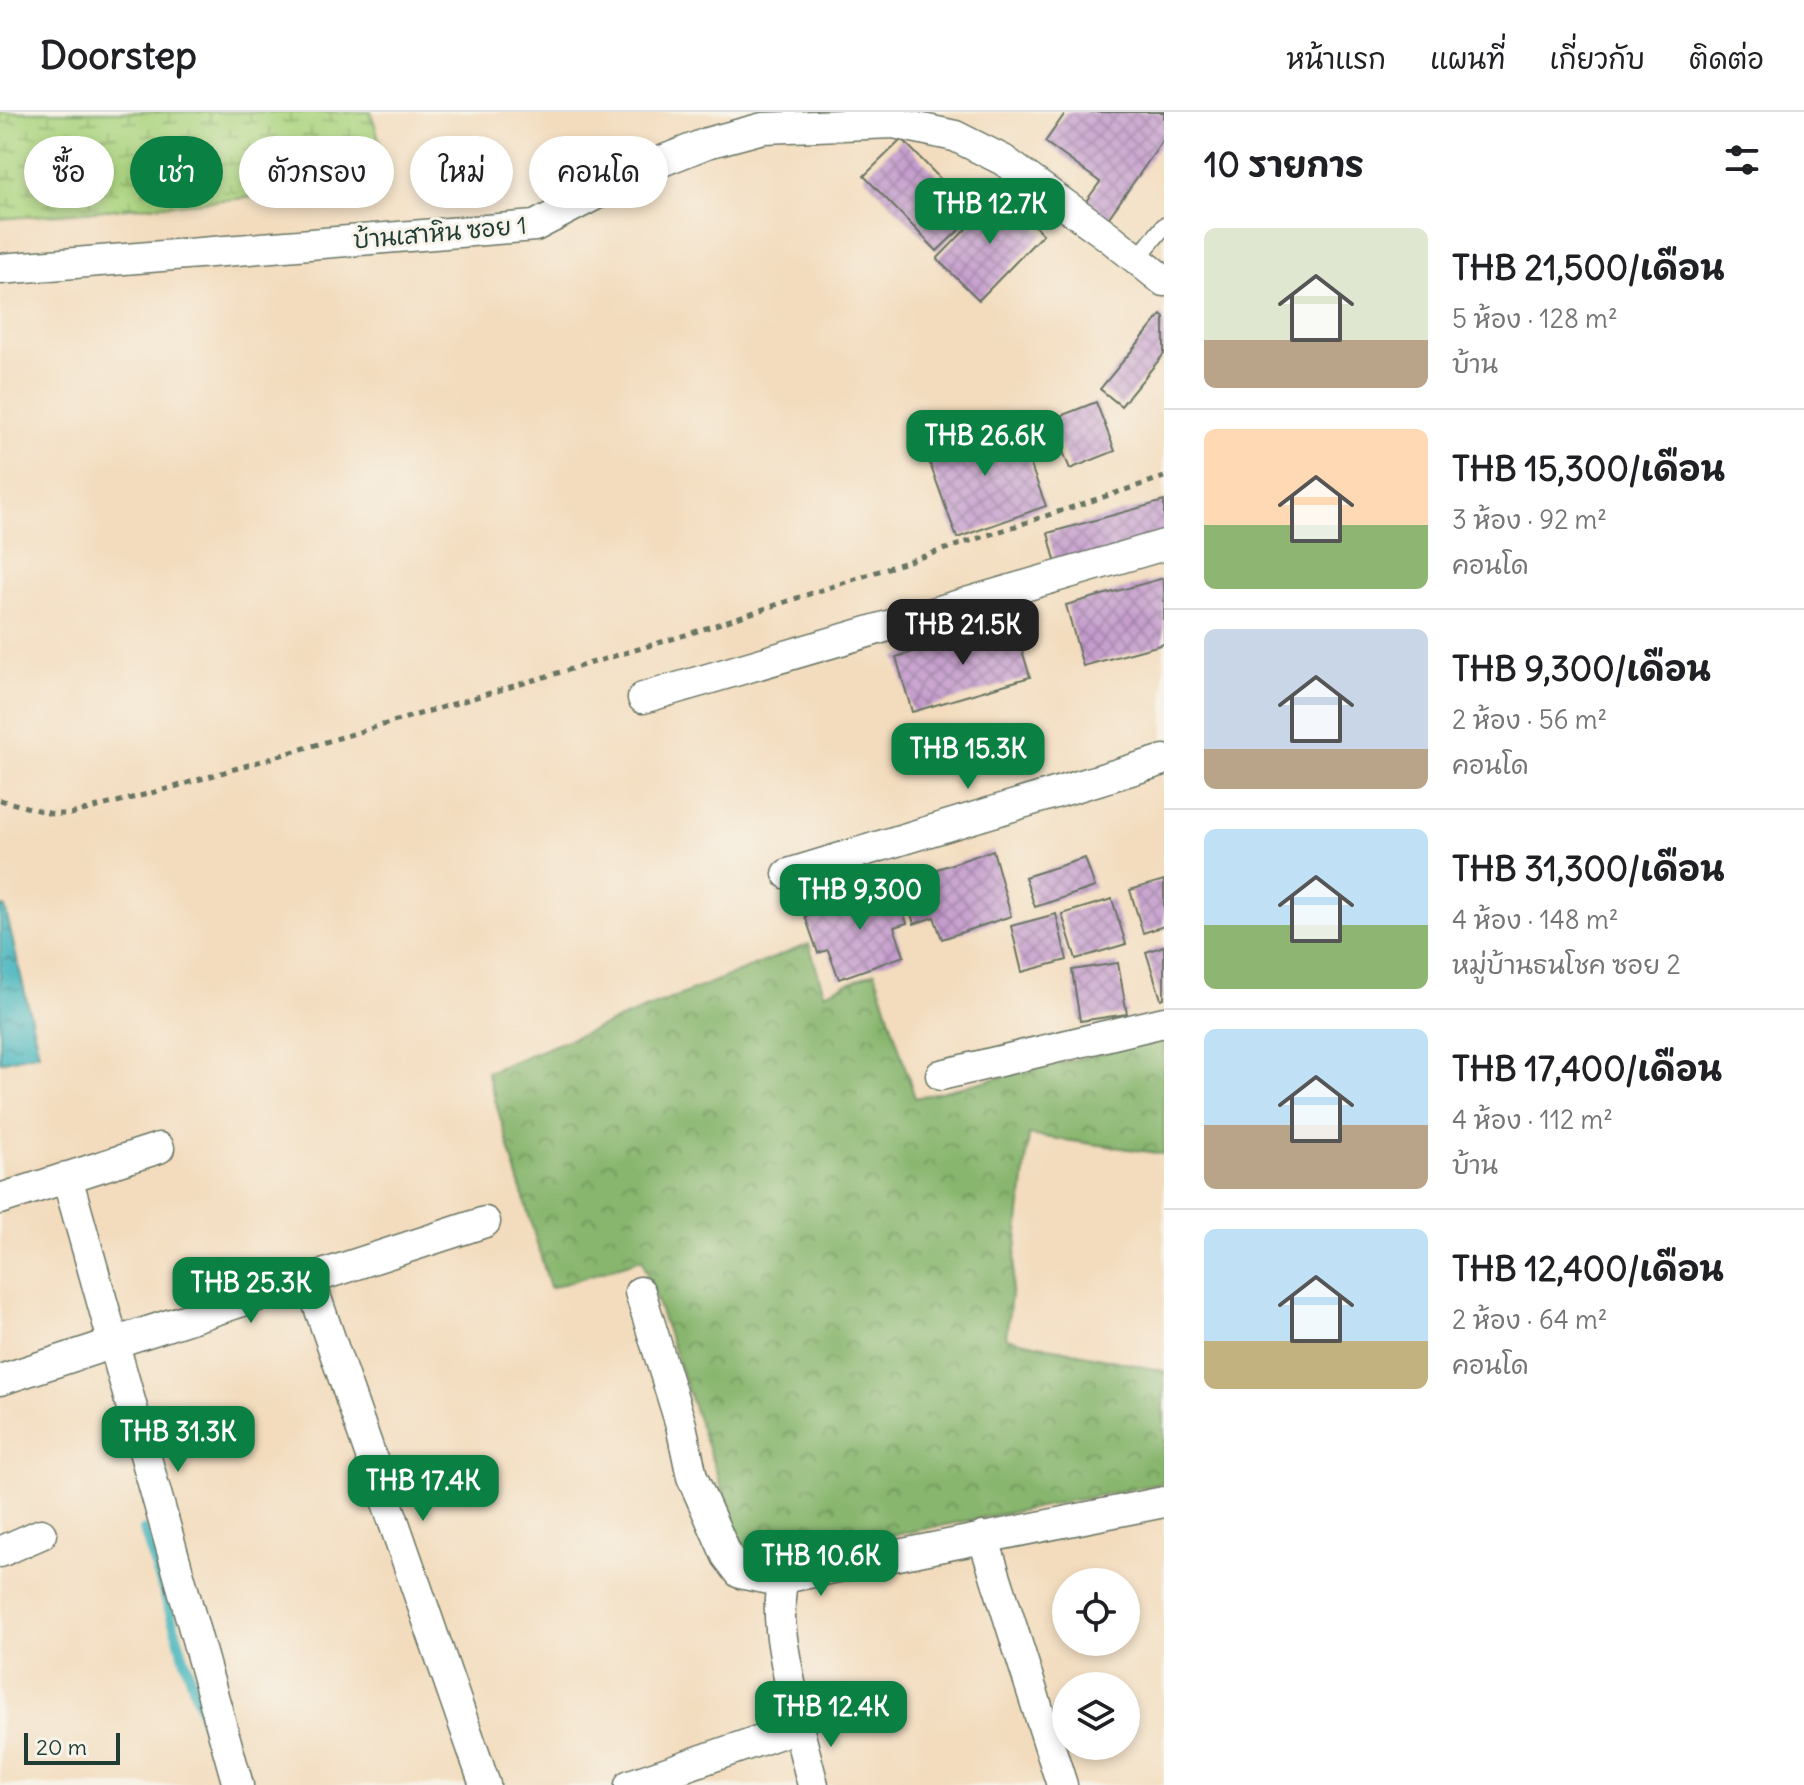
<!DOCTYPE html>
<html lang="th">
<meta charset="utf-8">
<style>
body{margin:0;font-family:Delius,"Playpen Sans Thai",sans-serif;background:#f2f2f2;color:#202124;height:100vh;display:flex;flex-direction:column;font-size:30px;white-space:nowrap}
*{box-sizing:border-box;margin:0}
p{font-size:26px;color:#757577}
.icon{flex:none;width:44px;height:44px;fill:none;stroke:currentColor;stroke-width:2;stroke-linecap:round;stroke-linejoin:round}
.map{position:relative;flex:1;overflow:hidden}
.sheet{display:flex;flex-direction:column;background:#fff;width:640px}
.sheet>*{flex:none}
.guide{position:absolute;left:24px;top:24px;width:760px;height:72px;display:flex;gap:16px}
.buttons{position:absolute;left:1052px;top:1456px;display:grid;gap:16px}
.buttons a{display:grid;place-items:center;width:88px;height:88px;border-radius:50%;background:#fff;box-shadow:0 4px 12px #0003;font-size:40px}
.scale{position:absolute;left:24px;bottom:20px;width:96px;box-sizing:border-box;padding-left:8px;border:4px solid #1f3d34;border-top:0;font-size:22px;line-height:28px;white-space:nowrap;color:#1f3d34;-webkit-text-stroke:6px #f7f3e8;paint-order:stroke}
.price{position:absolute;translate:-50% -68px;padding:0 18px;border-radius:16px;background:#0b8043;color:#fff;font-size:26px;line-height:52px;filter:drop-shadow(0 2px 4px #0008)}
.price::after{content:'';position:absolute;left:50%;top:48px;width:24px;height:18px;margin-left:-12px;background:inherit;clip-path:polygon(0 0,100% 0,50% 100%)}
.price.active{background:#222;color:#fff}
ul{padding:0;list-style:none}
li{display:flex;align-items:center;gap:24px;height:200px;padding:0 40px}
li+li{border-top:2px solid #e0e0e0}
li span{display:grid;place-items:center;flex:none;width:224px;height:160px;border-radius:12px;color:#555}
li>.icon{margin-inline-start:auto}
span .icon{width:96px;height:96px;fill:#fffc;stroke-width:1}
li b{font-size:34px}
h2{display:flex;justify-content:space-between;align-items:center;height:96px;padding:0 40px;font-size:34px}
.chip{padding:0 28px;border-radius:36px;background:#fff;box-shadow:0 4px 12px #0003;font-size:28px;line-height:72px}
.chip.active{background:#0b8043;color:#fff}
header{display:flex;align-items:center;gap:48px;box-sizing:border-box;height:112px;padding:0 40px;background:#fff;border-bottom:2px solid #e0e0e0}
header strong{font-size:38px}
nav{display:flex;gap:44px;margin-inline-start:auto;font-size:28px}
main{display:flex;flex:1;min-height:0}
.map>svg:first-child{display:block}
.forest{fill:url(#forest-crowns);stroke:#547a51;stroke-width:2}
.wetland{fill:url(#wetland-marsh);stroke:#65885a;stroke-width:2}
.water{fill:url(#water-ripples);stroke:#337a79;stroke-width:2}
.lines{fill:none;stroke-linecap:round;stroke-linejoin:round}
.stream{stroke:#47b6be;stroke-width:10}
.building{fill:url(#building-cross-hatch)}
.service-casing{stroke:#697564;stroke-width:19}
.minor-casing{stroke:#697564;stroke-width:33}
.path{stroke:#697564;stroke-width:5;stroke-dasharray:6 6;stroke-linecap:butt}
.service{stroke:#fff;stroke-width:16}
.minor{stroke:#fff;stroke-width:30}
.labels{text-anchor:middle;stroke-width:6;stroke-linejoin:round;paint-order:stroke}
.street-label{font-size:24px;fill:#1f3d34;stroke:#f7f3e8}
</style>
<header>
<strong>Doorstep</strong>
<nav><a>หน้าแรก</a><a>แผนที่</a><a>เกี่ยวกับ</a><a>ติดต่อ</a></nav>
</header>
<main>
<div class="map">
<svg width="1164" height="1673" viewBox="0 0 1164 1673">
<defs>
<pattern id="forest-crowns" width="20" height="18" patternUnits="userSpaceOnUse" patternTransform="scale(2)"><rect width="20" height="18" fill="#88b66e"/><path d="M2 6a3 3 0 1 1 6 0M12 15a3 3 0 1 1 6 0" fill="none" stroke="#6f955b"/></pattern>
<pattern id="wetland-marsh" width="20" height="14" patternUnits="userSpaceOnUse" patternTransform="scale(2)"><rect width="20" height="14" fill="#abd47f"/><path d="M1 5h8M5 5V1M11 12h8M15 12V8" fill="none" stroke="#8bad69"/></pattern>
<pattern id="water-ripples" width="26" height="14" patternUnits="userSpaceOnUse" patternTransform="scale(2)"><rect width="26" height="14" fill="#47b6be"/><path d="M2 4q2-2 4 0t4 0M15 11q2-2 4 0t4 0" fill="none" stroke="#3b959b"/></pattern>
<pattern id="building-cross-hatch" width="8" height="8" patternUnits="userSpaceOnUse" patternTransform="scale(2)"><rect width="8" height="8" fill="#c59ccd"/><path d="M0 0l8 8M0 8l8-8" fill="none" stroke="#9f80a7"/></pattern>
</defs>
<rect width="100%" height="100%" fill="#f7f3e8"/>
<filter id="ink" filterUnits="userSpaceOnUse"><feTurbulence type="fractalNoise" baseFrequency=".0125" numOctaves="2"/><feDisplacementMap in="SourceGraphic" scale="16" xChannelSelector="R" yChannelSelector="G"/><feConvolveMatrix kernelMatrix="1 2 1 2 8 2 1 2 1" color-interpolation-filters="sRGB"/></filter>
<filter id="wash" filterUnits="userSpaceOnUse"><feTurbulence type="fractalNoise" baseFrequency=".006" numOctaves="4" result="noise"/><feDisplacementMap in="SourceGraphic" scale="32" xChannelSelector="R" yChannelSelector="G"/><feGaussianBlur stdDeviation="1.8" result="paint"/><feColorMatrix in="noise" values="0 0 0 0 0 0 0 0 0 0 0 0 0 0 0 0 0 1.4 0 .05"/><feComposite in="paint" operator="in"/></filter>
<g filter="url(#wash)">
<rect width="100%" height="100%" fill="#f3dcbd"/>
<path class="forest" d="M809 832 824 881 875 860 915 986 1164 926V1042L1029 1023 1006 1226 1164 1259V1371L748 1451 642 1147 550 1176 487 960Z"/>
<path class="wetland" d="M0 0H371L381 34 351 77 0 107Z"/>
<path class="water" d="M0 794 5 796 39 941 0 950Z"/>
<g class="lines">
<path class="stream" d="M144 1418 215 1644"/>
</g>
<g id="blocks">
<path class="building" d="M1066 0H1164V27L1107 108 1084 92 1100 70 1045 30Z
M902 27 975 103 937 139 864 64Z
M1001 81 1043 122 979 188 937 147Z
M1161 203 1164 206V242L1121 294 1100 277Z
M1096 290 1115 339 1070 357 1050 308Z
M1013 306 1046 394 957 426 925 338Z
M1164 389V427L1057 456 1048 421Z
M1164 466V532L1083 554 1066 493Z
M1014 511 1030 565 912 600 896 545Z
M993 738 1011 804 942 827 934 805 914 812 902 769Z
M1085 746 1095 775 1035 795 1025 765Z
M1164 768V814L1143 821 1130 778Z
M894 774 907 811 894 815 904 844 839 867 828 838 818 841 805 804Z
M1112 787 1126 832 1076 847 1062 802Z
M1056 802 1067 848 1022 860 1011 814Z
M1164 834V886L1161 887 1146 840Z
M1118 851 1127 902 1080 909 1072 858Z"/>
</g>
</g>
<g filter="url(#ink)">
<use href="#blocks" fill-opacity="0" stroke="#697564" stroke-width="2"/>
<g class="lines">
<g class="service-casing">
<path id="service" d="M1137 147 1164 114"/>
</g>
<g class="minor-casing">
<path id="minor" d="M0 157 535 114 652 53 707 31 763 16 894 11 955 24 1003 48 1108 124 1164 169
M643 586 1164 433
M788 762 1164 648
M941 963 1164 910
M67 1065 238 1673
M0 1087 159 1036
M309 1166 485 1673
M640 1180 681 1313 692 1365 727 1444 740 1461 769 1467 783 1466
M0 1268 485 1110
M983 1425 1062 1673
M0 1440 41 1422
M798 1615 813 1673
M630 1673 798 1615C792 1569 772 1511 783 1466L1164 1390"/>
</g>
<path class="path" d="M0 688 52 702H71L174 675 682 524 1164 365"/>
<use href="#service" class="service"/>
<use href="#minor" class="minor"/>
</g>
</g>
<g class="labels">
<g class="street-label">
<text transform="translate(440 121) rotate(-5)" y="8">บ้านเสาหิน ซอย 1</text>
</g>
</g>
</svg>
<div class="buttons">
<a><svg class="icon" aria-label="locate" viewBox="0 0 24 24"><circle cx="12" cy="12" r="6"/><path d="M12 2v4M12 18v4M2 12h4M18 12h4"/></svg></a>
<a><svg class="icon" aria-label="layers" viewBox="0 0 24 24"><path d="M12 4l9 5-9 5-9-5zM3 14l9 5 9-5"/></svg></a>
</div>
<div class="scale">20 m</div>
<b class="price" style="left:990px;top:134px">THB 12.7K</b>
<b class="price" style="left:985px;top:366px">THB 26.6K</b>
<b class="price active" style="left:963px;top:555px">THB 21.5K</b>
<b class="price" style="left:968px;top:679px">THB 15.3K</b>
<b class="price" style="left:860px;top:820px">THB 9,300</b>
<b class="price" style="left:251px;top:1213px">THB 25.3K</b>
<b class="price" style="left:178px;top:1362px">THB 31.3K</b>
<b class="price" style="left:423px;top:1411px">THB 17.4K</b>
<b class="price" style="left:821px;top:1486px">THB 10.6K</b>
<b class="price" style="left:831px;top:1637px">THB 12.4K</b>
<div class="guide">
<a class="chip">ซื้อ</a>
<a class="chip active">เช่า</a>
<a class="chip">ตัวกรอง</a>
<a class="chip">ใหม่</a>
<a class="chip">คอนโด</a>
</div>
</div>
<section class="sheet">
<h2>10 รายการ<svg class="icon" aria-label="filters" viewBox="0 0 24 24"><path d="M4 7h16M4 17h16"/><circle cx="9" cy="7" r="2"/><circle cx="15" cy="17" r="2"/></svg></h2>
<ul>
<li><span style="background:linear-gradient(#dfe7d0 70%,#b9a48a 0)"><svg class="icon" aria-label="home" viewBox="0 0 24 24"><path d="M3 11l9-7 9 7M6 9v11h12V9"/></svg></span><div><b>THB 21,500/เดือน</b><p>5 ห้อง · 128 m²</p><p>บ้าน</p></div></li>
<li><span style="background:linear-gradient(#ffd9b3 60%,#8fb573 0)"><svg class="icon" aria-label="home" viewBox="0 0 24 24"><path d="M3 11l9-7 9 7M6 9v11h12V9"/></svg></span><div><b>THB 15,300/เดือน</b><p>3 ห้อง · 92 m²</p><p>คอนโด</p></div></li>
<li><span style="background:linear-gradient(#c9d6e8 75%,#b9a48a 0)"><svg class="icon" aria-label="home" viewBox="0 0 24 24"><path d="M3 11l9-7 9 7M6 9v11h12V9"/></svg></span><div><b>THB 9,300/เดือน</b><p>2 ห้อง · 56 m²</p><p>คอนโด</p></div></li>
<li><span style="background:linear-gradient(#bfe0f5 60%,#8fb573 0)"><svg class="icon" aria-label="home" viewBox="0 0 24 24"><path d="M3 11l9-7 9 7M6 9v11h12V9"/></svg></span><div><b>THB 31,300/เดือน</b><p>4 ห้อง · 148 m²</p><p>หมู่บ้านธนโชค ซอย 2</p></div></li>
<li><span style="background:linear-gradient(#bfe0f5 60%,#b9a48a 0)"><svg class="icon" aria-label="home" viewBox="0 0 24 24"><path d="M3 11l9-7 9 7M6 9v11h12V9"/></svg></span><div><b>THB 17,400/เดือน</b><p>4 ห้อง · 112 m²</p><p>บ้าน</p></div></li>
<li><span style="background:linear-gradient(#bfe0f5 70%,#c2b280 0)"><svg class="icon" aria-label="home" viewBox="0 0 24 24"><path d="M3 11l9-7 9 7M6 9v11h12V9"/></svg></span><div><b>THB 12,400/เดือน</b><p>2 ห้อง · 64 m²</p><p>คอนโด</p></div></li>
</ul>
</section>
</main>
